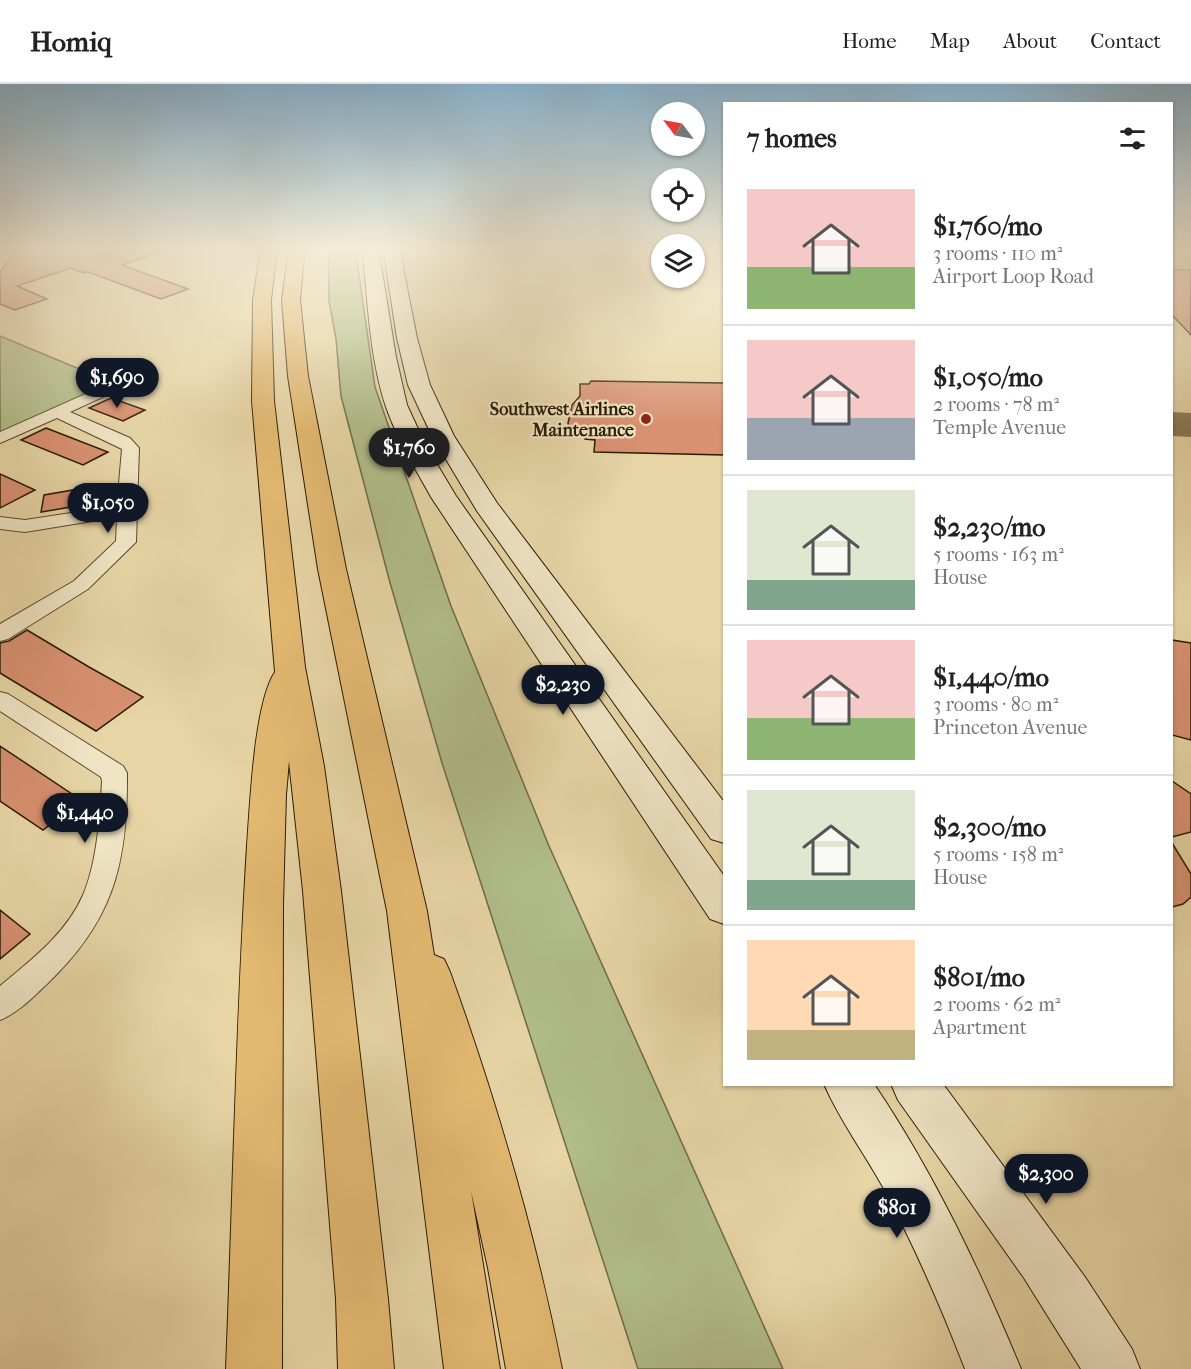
<!DOCTYPE html>
<meta charset="utf-8">
<style>
body{margin:0;font-family:"IM FELL French Canon",serif;background:#f6f6f6;color:#222;height:100vh;display:flex;flex-direction:column;font-size:22px;white-space:nowrap}
*{box-sizing:border-box;margin:0}
p{font-size:20px;color:#767676}
.icon{flex:none;width:33px;height:33px;fill:none;stroke:currentColor;stroke-width:2;stroke-linecap:round;stroke-linejoin:round}
.map{position:relative;flex:1;overflow:hidden}
.sheet{position:absolute;left:723px;top:18px;width:450px;height:984px;display:flex;flex-direction:column;background:#fff;border-radius:0px;box-shadow:0 2px 4px #0004}
.sheet>*{flex:none}
.needle{width:39px;rotate:302deg}
.tools{position:absolute;left:651px;top:18px;display:grid;gap:12px}
.tools a{display:grid;place-items:center;width:54px;height:54px;border-radius:50%;background:#fff;box-shadow:0 2px 4px #0004;font-size:30px}
.price{position:absolute;translate:-50% -51px;padding:0 14px;border-radius:21px;background:#111827;color:#fff;font-size:20px;line-height:39px;filter:drop-shadow(0 2px 3px #0008)}
.price::after{content:'';position:absolute;left:50%;top:36px;width:18px;height:14px;margin-left:-9px;background:inherit;clip-path:polygon(0 0,100% 0,50% 100%)}
.price.current{background:#222;color:#fff}
ul{padding:0;list-style:none}
li{display:flex;align-items:center;gap:18px;height:150px;padding:0 24px}
li+li{border-top:2px solid #e0e0e0}
li span{display:grid;place-items:center;flex:none;width:168px;height:120px;border-radius:0px;color:#555}
li>.icon{margin-inline-start:auto}
span .icon{width:72px;height:72px;fill:#fffc;stroke-width:1}
li b{font-size:26px}
h2{display:flex;justify-content:space-between;align-items:center;height:72px;padding:0 24px;font-size:26px}
header{display:flex;align-items:center;gap:36px;box-sizing:border-box;height:84px;padding:0 30px;background:#fff;border-bottom:2px solid #e0e0e0}
header strong{font-size:28px}
nav{display:flex;gap:33px;margin-inline-start:auto;font-size:21px}
.map>svg:first-child{display:block}
.green{fill:#b1be8a;stroke:#6e6c47;stroke-width:1.5}
.lines{fill:none;stroke-linecap:round;stroke-linejoin:round}
.taxiway{fill:#897854;fill-rule:evenodd}
.building{fill:#d89171;stroke:#2b1b04;stroke-width:1.5}
.minor-casing{stroke:#5a4a2c;stroke-width:2}
.secondary-casing{stroke:#2b1b04;stroke-width:2}
.motorway-casing{stroke:#2b1b04;stroke-width:2}
.minor{fill:#efe4c4;fill-rule:evenodd}
.secondary{fill:#efe4c4;fill-rule:evenodd}
.motorway{fill:#e4ba72;fill-rule:evenodd}
.poi-dot{fill:#8f2418;stroke:#efe4c4;stroke-width:2}
.labels{text-anchor:middle;stroke-width:4.5;stroke-linejoin:round;paint-order:stroke}
.far-poi-label{font-size:18px;font-weight:bold;fill:#2b1b04;stroke:#efe4c4;text-anchor:end}
</style>
<header>
<strong>Homiq</strong>
<nav><a>Home</a><a>Map</a><a>About</a><a>Contact</a></nav>
</header>
<div class="map">
<svg width="1191" height="1285" viewBox="0 0 1191 1285">
<rect width="100%" height="100%" fill="#e7d5a5"/>
<filter id="stains"><feTurbulence type="fractalNoise" baseFrequency=".00333" numOctaves="4"/><feColorMatrix values="0 0 0 0 .2 0 0 0 0 .09 0 0 0 0 .02 0 0 0 .5 -.17"/></filter>
<radialGradient id="worn" r=".72"><stop offset=".6" stop-color="#630" stop-opacity="0"/><stop offset="1" stop-color="#630" stop-opacity=".3"/></radialGradient>
<path class="green" d="M328 163H355L375 303 451 522 549 762 783 1285H638L442 679 389 495 341 312 336 255 329 217Z
M0 252 113 299 0 350Z"/>
<g class="lines">
<path class="taxiway" d="M1172 328 1191 329V353L1172 352Z"/>
</g>
<path class="building" d="M20 163H165L166 166 122 181 188 205 161 215 88 188 84 189 71 184 17 202 47 215 15 226 0 220V188Z
M1172 186H1191V251L1172 231Z
M591 297 724 299V371L594 368 595 356 585 355V351L570 348 568 339 572 321 580 312V300H589Z
M111 314 145 326 123 337 89 324Z
M46 344 108 368 83 381 21 356Z
M0 390 35 406 0 424Z
M108 400 107 417 41 428 44 411Z
M27 546 89 583 143 613 96 647 0 589V559L9 557Z
M1172 556 1191 559V656L1172 651Z
M0 662 81 716 43 746 0 717Z
M1172 697 1191 710V748L1172 753Z
M1172 759 1191 790V813L1183 820 1172 823Z
M0 826 30 850 0 875Z"/>
<g class="lines">
<g class="minor-casing">
<path id="minor" d="M126 292 134 297 131 300 70 328 130 354 139 364 136 458 88 505 8 555 0 557V540L74 497 116 457 117 433 25 448 0 445V433L25 436 117 422 122 365 57 334 0 359V348Z
M0 608 8 610 123 682 127 689V697C127 784 111 839 47 900 33 913 18 929 0 936V902C30 877 67 849 83 811 97 779 100 732 102 697L101 693 0 627Z"/>
</g>
<g class="secondary-casing">
<path id="secondary" d="M362 163H378L396 273 407 321 426 362 456 412 724 792V840L710 835 431 413C415 384 397 355 386 323 369 272 368 215 362 163Z
M383 163H399L417 254 430 301 454 352 497 419 724 718V759L711 755 477 427 432 352 408 301 397 254Z
M824 1000H874C934 1089 980 1186 1021 1285H965C941 1223 915 1163 884 1105 865 1070 840 1037 824 1000Z
M891 1000H943L1085 1193 1132 1265 1140 1285H1081L1024 1194 898 1016Z"/>
</g>
<g class="motorway-casing">
<path id="motorway" d="M261 163H277L271 216 274 317 305 583 324 682 341 807 388 1215 394 1285H338L336 1215 303 807 289 677 286 711 283 820 282 1285H226C233 1111 236 936 247 762 250 722 254 619 275 588L252 317 253 216Z
M289 163H305L300 216 308 292 346 485 427 827 434 871 444 875 450 888C497 1018 535 1149 562 1285H506L488 1184 471 1107 500 1285H444L387 827 318 485 288 292 282 216Z"/>
</g>
<use href="#minor" class="minor"/>
<use href="#secondary" class="secondary"/>
<use href="#motorway" class="motorway"/>
</g>
<linearGradient id="sky" x2="0" y2="1"><stop stop-color="#89b5d2"/><stop offset="0.48" stop-color="#f4ecd6"/><stop offset="1" stop-color="#f4ecd6" stop-opacity="0"/></linearGradient>
<rect width="1191" height="343" fill="url(#sky)"/>
<circle class="poi-dot" cx="646" cy="335" r="6"/>
<g class="labels">
<g class="far-poi-label">
<text x="634" y="331">Southwest Airlines<tspan x="634" dy="21">Maintenance</tspan></text>
</g>
</g>
<rect width="100%" height="100%" filter="url(#stains)"/>
<rect width="100%" height="100%" fill="url(#worn)"/>
</svg>
<div class="tools">
<a><svg class="needle" viewBox="-14 -14 28 28"><path d="M0-13l5 13h-10z" fill="#e53935"/><path d="M0 13l5-13h-10z" fill="#767676"/></svg></a>
<a><svg class="icon" aria-label="locate" viewBox="0 0 24 24"><circle cx="12" cy="12" r="6"/><path d="M12 2v4M12 18v4M2 12h4M18 12h4"/></svg></a>
<a><svg class="icon" aria-label="layers" viewBox="0 0 24 24"><path d="M12 4l9 5-9 5-9-5zM3 14l9 5 9-5"/></svg></a>
</div>
<b class="price" style="left:117px;top:325px">$1,690</b>
<b class="price current" style="left:409px;top:395px">$1,760</b>
<b class="price" style="left:108px;top:450px">$1,050</b>
<b class="price" style="left:563px;top:632px">$2,230</b>
<b class="price" style="left:85px;top:760px">$1,440</b>
<b class="price" style="left:1046px;top:1121px">$2,300</b>
<b class="price" style="left:897px;top:1155px">$801</b>
<section class="sheet">
<h2>7 homes<svg class="icon" aria-label="filters" viewBox="0 0 24 24"><path d="M4 7h16M4 17h16"/><circle cx="9" cy="7" r="2"/><circle cx="15" cy="17" r="2"/></svg></h2>
<ul>
<li><span style="background:linear-gradient(#f6c9c9 65%,#8fb573 0)"><svg class="icon" aria-label="home" viewBox="0 0 24 24"><path d="M3 11l9-7 9 7M6 9v11h12V9"/></svg></span><div><b>$1,760/mo</b><p>3 rooms · 110 m²</p><p>Airport Loop Road</p></div></li>
<li><span style="background:linear-gradient(#f6c9c9 65%,#9aa5b1 0)"><svg class="icon" aria-label="home" viewBox="0 0 24 24"><path d="M3 11l9-7 9 7M6 9v11h12V9"/></svg></span><div><b>$1,050/mo</b><p>2 rooms · 78 m²</p><p>Temple Avenue</p></div></li>
<li><span style="background:linear-gradient(#dfe7d0 75%,#7fa58c 0)"><svg class="icon" aria-label="home" viewBox="0 0 24 24"><path d="M3 11l9-7 9 7M6 9v11h12V9"/></svg></span><div><b>$2,230/mo</b><p>5 rooms · 163 m²</p><p>House</p></div></li>
<li><span style="background:linear-gradient(#f6c9c9 65%,#8fb573 0)"><svg class="icon" aria-label="home" viewBox="0 0 24 24"><path d="M3 11l9-7 9 7M6 9v11h12V9"/></svg></span><div><b>$1,440/mo</b><p>3 rooms · 80 m²</p><p>Princeton Avenue</p></div></li>
<li><span style="background:linear-gradient(#dfe7d0 75%,#7fa58c 0)"><svg class="icon" aria-label="home" viewBox="0 0 24 24"><path d="M3 11l9-7 9 7M6 9v11h12V9"/></svg></span><div><b>$2,300/mo</b><p>5 rooms · 158 m²</p><p>House</p></div></li>
<li><span style="background:linear-gradient(#ffd9b3 75%,#c2b280 0)"><svg class="icon" aria-label="home" viewBox="0 0 24 24"><path d="M3 11l9-7 9 7M6 9v11h12V9"/></svg></span><div><b>$801/mo</b><p>2 rooms · 62 m²</p><p>Apartment</p></div></li>
</ul>
</section>
</div>
